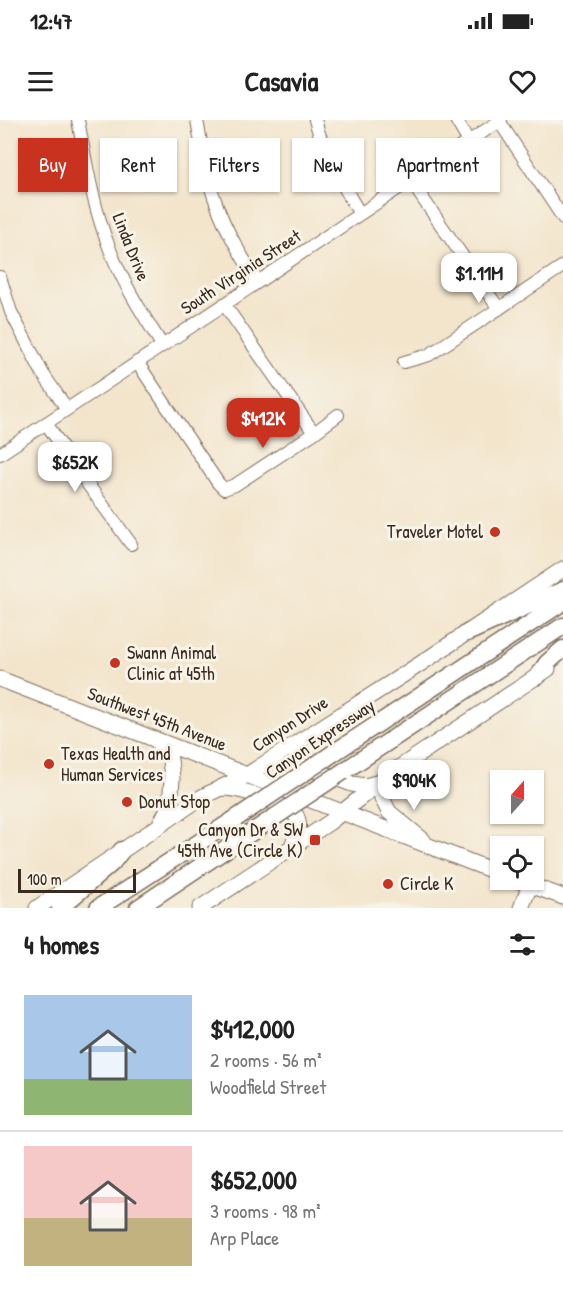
<!DOCTYPE html>
<meta charset="utf-8">
<style>
body{margin:0;font-family:"Patrick Hand",sans-serif;background:#f2f2f2;color:#222;height:100vh;display:flex;flex-direction:column;font-size:22px;white-space:nowrap}
*{box-sizing:border-box;margin:0}
p{font-size:20px;color:#767676}
.icon{flex:none;width:33px;height:33px;fill:none;stroke:currentColor;stroke-width:2;stroke-linecap:round;stroke-linejoin:round}
.map{position:relative;height:788px;overflow:hidden}
.panel{display:flex;flex-direction:column;background:#fff;flex:1}
.panel>*{flex:none}
.top-card{position:absolute;left:18px;top:18px;width:528px;height:54px;display:flex;gap:12px}
.needle{width:39px;rotate:21deg}
.controls{position:absolute;left:490px;top:650px;display:grid;gap:12px}
.controls a{display:grid;place-items:center;width:54px;height:54px;border-radius:0px;background:#fff;box-shadow:0 2px 4px #0004;font-size:30px}
.scale{position:absolute;left:18px;bottom:15px;width:118px;box-sizing:border-box;padding-left:6px;border:3px solid #3b2a1e;border-top:0;font-size:16px;line-height:21px;white-space:nowrap;color:#3b2a1e;-webkit-text-stroke:4px #f7f3e8;paint-order:stroke}
.price{position:absolute;translate:-50% -51px;padding:0 14px;border-radius:12px;background:#fff;color:#222;font-size:20px;line-height:39px;filter:drop-shadow(0 2px 3px #0008)}
.price::after{content:'';position:absolute;left:50%;top:36px;width:18px;height:14px;margin-left:-9px;background:inherit;clip-path:polygon(0 0,100% 0,50% 100%)}
.price.active{background:#c8321e;color:#fff}
ul{padding:0;list-style:none}
li{display:flex;align-items:center;gap:18px;height:150px;padding:0 24px}
li+li{border-top:2px solid #e0e0e0}
li span{display:grid;place-items:center;flex:none;width:168px;height:120px;border-radius:0px;color:#555}
li>.icon{margin-inline-start:auto}
span .icon{width:72px;height:72px;fill:#fffc;stroke-width:1}
li b{font-size:26px}
h2{display:flex;justify-content:space-between;align-items:center;height:72px;padding:0 24px;font-size:26px}
.pill{padding:0 21px;border-radius:0px;background:#fff;box-shadow:0 2px 4px #0004;font-size:21px;line-height:54px}
.pill.active{background:#c8321e;color:#fff}
.status{display:flex;justify-content:space-between;align-items:center;height:42px;padding:0 30px;background:#fff;direction:ltr}
.status svg{height:16px;fill:currentColor}
header{display:flex;justify-content:space-between;align-items:center;height:78px;padding:0 24px;background:#fff;font-size:27px;font-weight:700}
.map>svg:first-child{display:block}
.lines{fill:none;stroke-linecap:round;stroke-linejoin:round}
.minor-casing{stroke:#7b6b5b;stroke-width:14}
.major-casing{stroke:#7b6b5b;stroke-width:17}
.highway-casing{stroke:#7b6b5b;stroke-width:19}
.minor{stroke:#fff;stroke-width:12}
.major{stroke:#fff;stroke-width:15}
.highway{stroke:#fff;stroke-width:16}
.highway-bridge-casing{stroke:#7b6b5b;stroke-width:19;stroke-linecap:butt}
.highway-bridge{stroke:#fff;stroke-width:16}
.poi-dot{fill:#c8321e;stroke:#f7f3e8;stroke-width:2}
.labels{text-anchor:middle;stroke-width:6;stroke-linejoin:round;paint-order:stroke}
.street-label{font-size:18px;fill:#3b2a1e;stroke:#f7f3e8}
.poi-label{font-size:18px;fill:#3b2a1e;stroke:#f7f3e8;text-anchor:start}
</style>
<div class="status"><b>12:47</b><svg viewBox="0 0 49 12"><path d="M0 12V9h3v3zM5 12V6h3v6zM10 12V3h3v9zM15 12V0h3v12zM26 1h20v11H26zM47 4h2v5h-2z"/></svg></div>
<header><svg class="icon" aria-label="menu" viewBox="0 0 24 24"><path d="M4 6h16M4 12h16M4 18h16"/></svg>Casavia<svg class="icon" aria-label="heart" viewBox="0 0 24 24"><path d="M12 20l-8-8c-3-5 5-10 8-4 3-6 11-1 8 4z"/></svg></header>
<div class="map">
<svg width="563" height="788" viewBox="0 0 563 788">
<rect width="100%" height="100%" fill="#f7f3e8"/>
<filter id="ink" filterUnits="userSpaceOnUse"><feTurbulence type="fractalNoise" baseFrequency=".0167" numOctaves="2"/><feDisplacementMap in="SourceGraphic" scale="12" xChannelSelector="R" yChannelSelector="G"/><feConvolveMatrix kernelMatrix="1 2 1 2 8 2 1 2 1" color-interpolation-filters="sRGB"/></filter>
<filter id="wash" filterUnits="userSpaceOnUse"><feTurbulence type="fractalNoise" baseFrequency=".008" numOctaves="4" result="noise"/><feDisplacementMap in="SourceGraphic" scale="24" xChannelSelector="R" yChannelSelector="G"/><feGaussianBlur stdDeviation="1.35" result="paint"/><feColorMatrix in="noise" values="0 0 0 0 0 0 0 0 0 0 0 0 0 0 0 0 0 1.4 0 .05"/><feComposite in="paint" operator="in"/></filter>
<g filter="url(#wash)">
<rect width="100%" height="100%" fill="#f3e5cc"/>
</g>
<g filter="url(#ink)">
<g class="lines">
<g class="minor-casing">
<path id="minor" d="M78 0C86 43 93 86 109 127 122 162 142 193 162 225
M197 0C202 28 206 56 216 83 226 111 242 137 258 162
M315 0C324 34 342 64 360 94
M456 0 469 22
M499 1 563 98
M410 60 499 189
M0 157 11 192 43 254 67 289
M224 184 314 313
M137 242 218 363 224 369 235 365 314 313 338 295
M404 242 429 235 563 146
M46 303 81 355 131 424
M0 334 501 0"/>
</g>
<g class="major-casing">
<path id="major" d="M0 559C167 625 334 690 501 754
M301 620 297 637 301 645 352 664 365 666 380 662 382 678 389 692 423 720
M157 621 170 639 172 659 170 685 160 704
M222 668C246 668 268 681 290 689 304 700 298 712 292 726
M514 759 563 777
M37 788 202 677 247 655 417 546 563 449
M200 788 330 702 391 653 548 549
M521 788 530 765"/>
</g>
<g class="highway-casing">
<path id="highway" d="M467 513 563 470
M538 556 547 543 563 529
M332 634 563 482
M344 651 563 506
M60 788 112 743 122 730
M98 788 232 701
M138 788 243 718"/>
</g>
<use href="#minor" class="minor"/>
<use href="#major" class="major"/>
<use href="#highway" class="highway"/>
<g class="highway-bridge-casing">
<path id="highway-bridge" d="M232 701 332 634
M243 718 344 651"/>
</g>
<use href="#highway-bridge" class="highway-bridge"/>
</g>
</g>
<g class="poi-dot">
<circle cx="495" cy="412" r="6"/>
<circle cx="115" cy="543" r="6"/>
<circle cx="49" cy="644" r="6"/>
<circle cx="127" cy="682" r="6"/>
<rect x="309" y="714" width="12" height="12" rx="3"/>
<circle cx="388" cy="764" r="6"/>
</g>
<g class="labels">
<g class="street-label">
<text transform="translate(131 127) rotate(68)" y="6">Linda Drive</text>
<text transform="translate(241 152) rotate(-33)" y="6">South Virginia Street</text>
<text transform="translate(157 599) rotate(21)" y="6">Southwest 45th Avenue</text>
<text transform="translate(290 604) rotate(-33)" y="6">Canyon Drive</text>
<text transform="translate(320 619) rotate(-34)" y="6">Canyon Expressway</text>
</g>
<g class="poi-label">
<text x="483" y="418" text-anchor="end">Traveler Motel</text>
<text x="127" y="539">Swann Animal<tspan x="127" dy="21">Clinic at 45th</tspan></text>
<text x="61" y="640">Texas Health and<tspan x="61" dy="21">Human Services</tspan></text>
<text x="139" y="688">Donut Stop</text>
<text x="303" y="716" text-anchor="end">Canyon Dr &amp; SW<tspan x="303" dy="21">45th Ave (Circle K)</tspan></text>
<text x="400" y="770">Circle K</text>
</g>
</g>
</svg>
<div class="controls">
<a><svg class="needle" viewBox="-14 -14 28 28"><path d="M0-13l5 13h-10z" fill="#e53935"/><path d="M0 13l5-13h-10z" fill="#767676"/></svg></a>
<a><svg class="icon" aria-label="locate" viewBox="0 0 24 24"><circle cx="12" cy="12" r="6"/><path d="M12 2v4M12 18v4M2 12h4M18 12h4"/></svg></a>
</div>
<div class="scale">100 m</div>
<b class="price" style="left:479px;top:184px">$1.11M</b>
<b class="price active" style="left:263px;top:329px">$412K</b>
<b class="price" style="left:75px;top:373px">$652K</b>
<b class="price" style="left:414px;top:691px">$904K</b>
<div class="top-card">
<a class="pill active">Buy</a>
<a class="pill">Rent</a>
<a class="pill">Filters</a>
<a class="pill">New</a>
<a class="pill">Apartment</a>
</div>
</div>
<section class="panel">
<h2>4 homes<svg class="icon" aria-label="filters" viewBox="0 0 24 24"><path d="M4 7h16M4 17h16"/><circle cx="9" cy="7" r="2"/><circle cx="15" cy="17" r="2"/></svg></h2>
<ul>
<li><span style="background:linear-gradient(#a9c7e8 70%,#8fb573 0)"><svg class="icon" aria-label="home" viewBox="0 0 24 24"><path d="M3 11l9-7 9 7M6 9v11h12V9"/></svg></span><div><b>$412,000</b><p>2 rooms · 56 m²</p><p>Woodfield Street</p></div></li>
<li><span style="background:linear-gradient(#f6c9c9 60%,#c2b280 0)"><svg class="icon" aria-label="home" viewBox="0 0 24 24"><path d="M3 11l9-7 9 7M6 9v11h12V9"/></svg></span><div><b>$652,000</b><p>3 rooms · 98 m²</p><p>Arp Place</p></div></li>
</ul>
</section>
